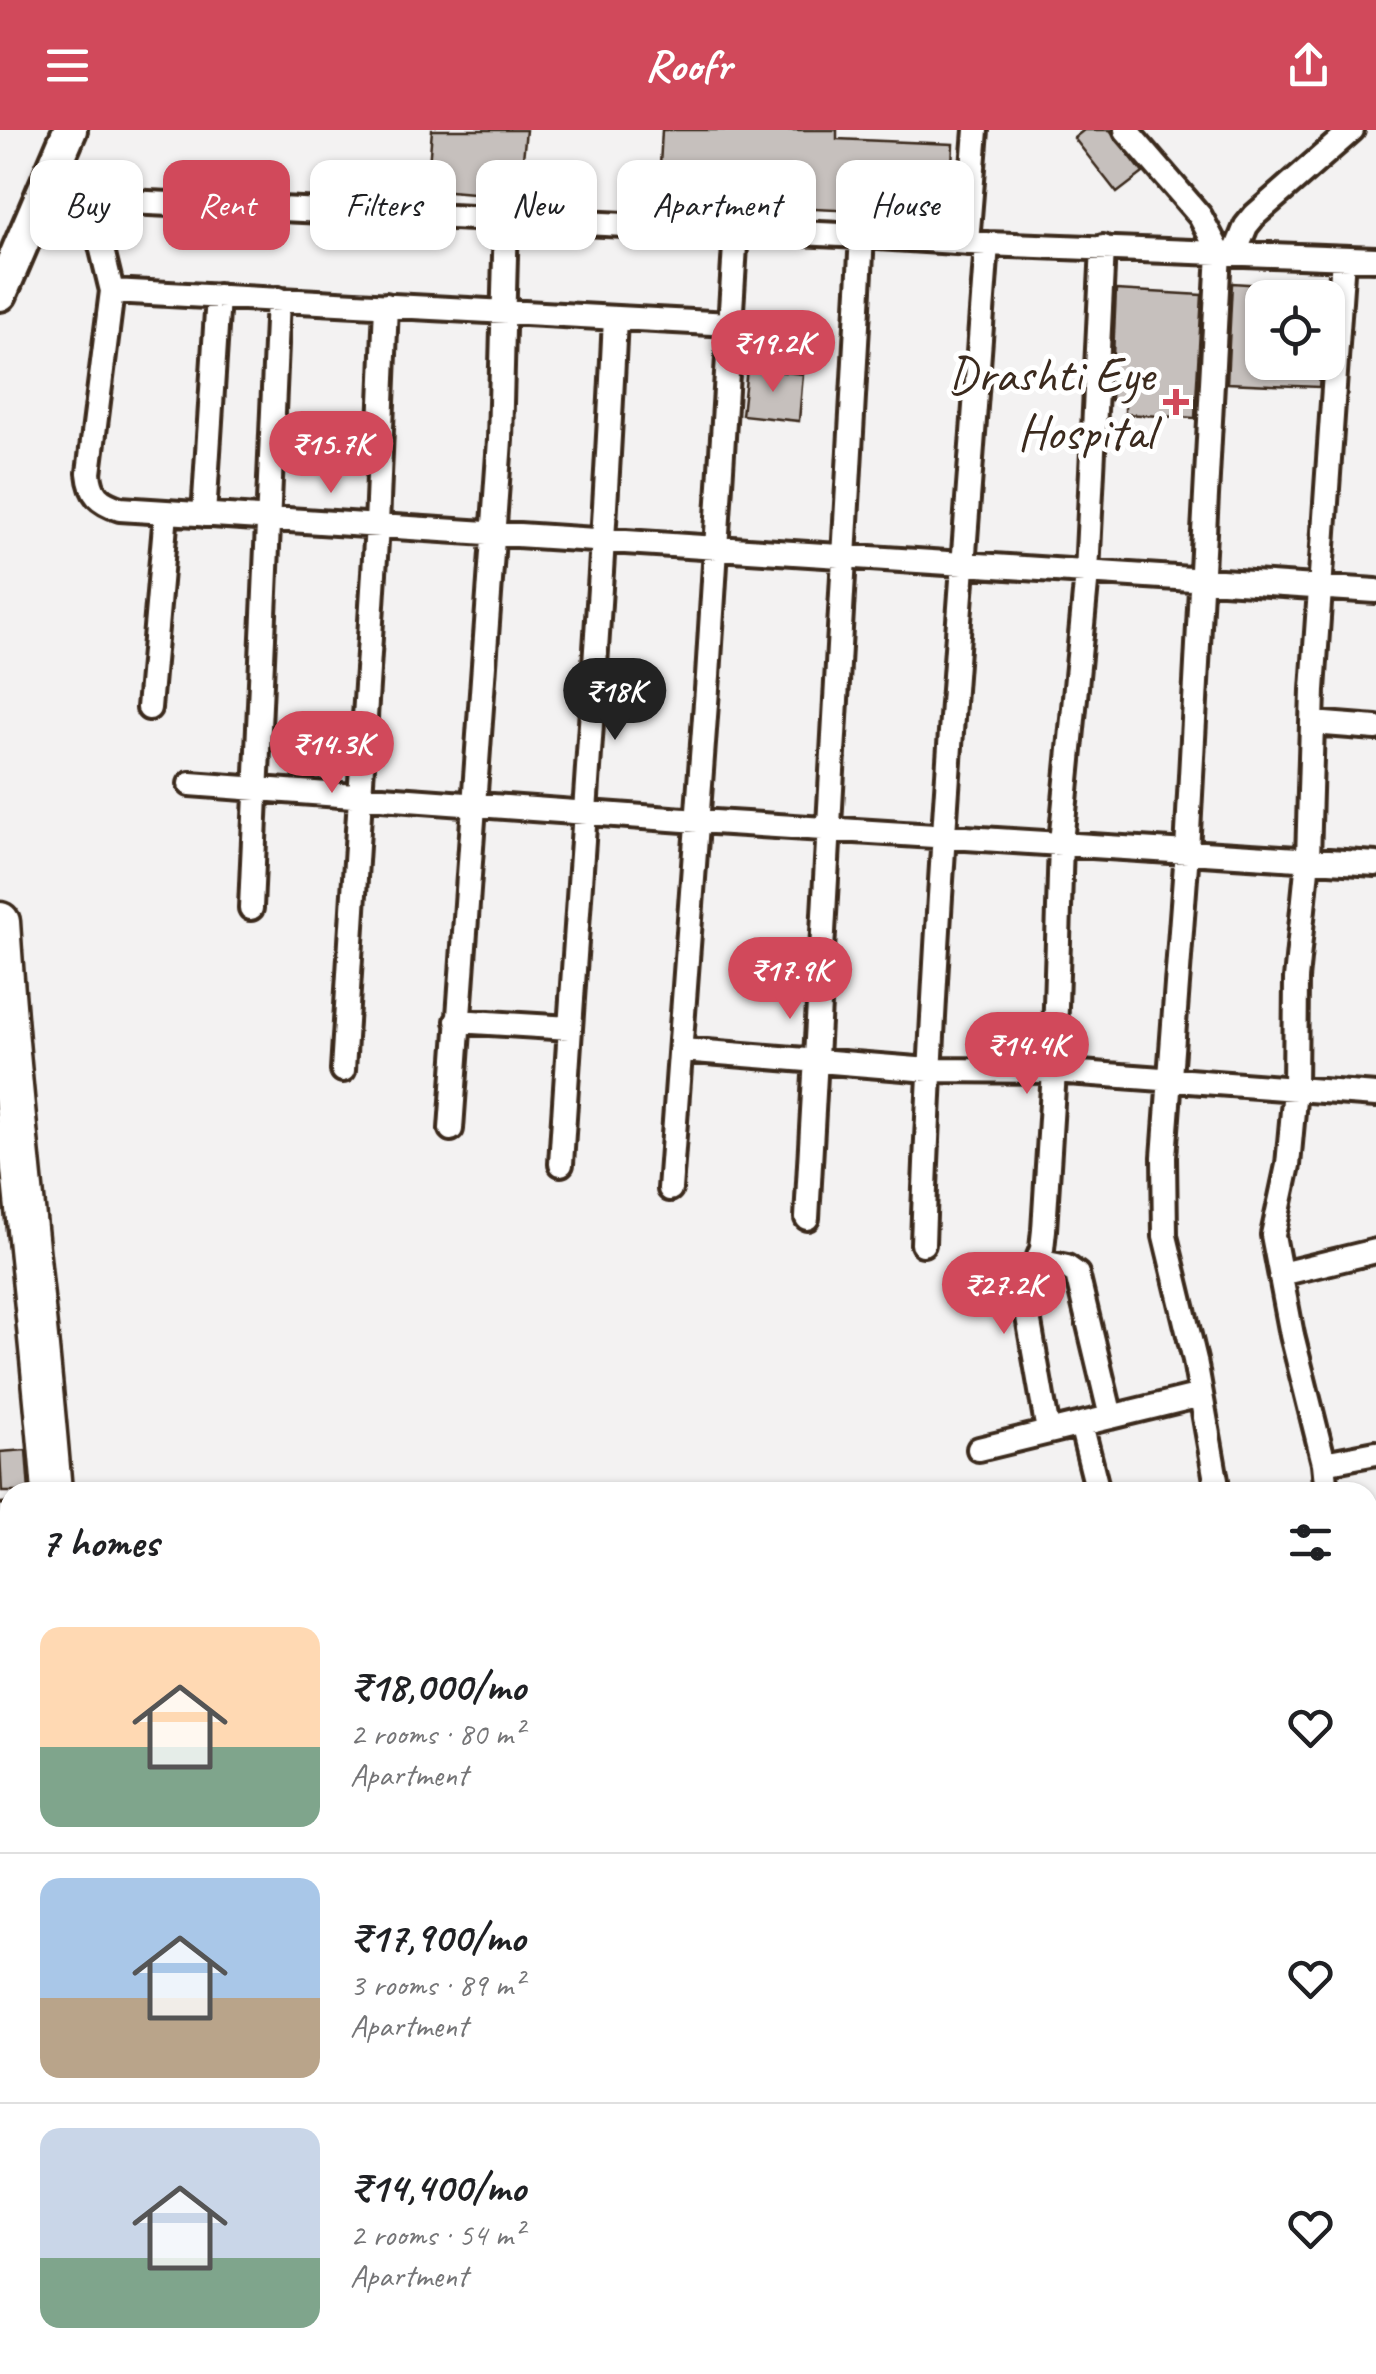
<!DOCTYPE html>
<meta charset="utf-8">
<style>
body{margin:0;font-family:Caveat,sans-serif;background:#f2f2f2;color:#202124;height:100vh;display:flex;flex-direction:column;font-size:38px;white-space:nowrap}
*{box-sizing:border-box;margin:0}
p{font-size:32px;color:#757577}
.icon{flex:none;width:55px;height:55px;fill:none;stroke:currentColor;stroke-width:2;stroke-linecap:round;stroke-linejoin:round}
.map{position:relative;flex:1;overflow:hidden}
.drawer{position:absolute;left:0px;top:1352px;width:1378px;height:892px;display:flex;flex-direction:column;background:#fff;border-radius:30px 30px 0 0;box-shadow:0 2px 8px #0004}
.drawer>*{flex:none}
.top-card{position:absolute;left:30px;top:30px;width:1318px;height:90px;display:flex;gap:20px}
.tools{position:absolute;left:1245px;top:150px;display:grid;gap:20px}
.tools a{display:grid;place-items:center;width:100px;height:100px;border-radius:20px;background:#fff;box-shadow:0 2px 8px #0004;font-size:50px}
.price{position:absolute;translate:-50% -85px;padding:0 22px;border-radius:35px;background:#d1495b;color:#fff;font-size:32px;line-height:65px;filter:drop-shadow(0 2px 5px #0008)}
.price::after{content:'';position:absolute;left:50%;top:60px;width:30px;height:22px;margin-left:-15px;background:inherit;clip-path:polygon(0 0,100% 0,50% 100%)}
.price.on{background:#222;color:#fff}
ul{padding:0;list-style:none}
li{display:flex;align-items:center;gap:30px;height:250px;padding:0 40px}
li+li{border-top:2px solid #e0e0e0}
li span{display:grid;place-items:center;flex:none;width:280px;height:200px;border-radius:20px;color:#555}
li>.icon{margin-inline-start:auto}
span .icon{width:120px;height:120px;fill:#fffc;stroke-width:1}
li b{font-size:42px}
h2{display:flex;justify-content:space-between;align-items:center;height:120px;padding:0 40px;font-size:42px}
.chip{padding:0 35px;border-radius:20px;background:#fff;box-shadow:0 2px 8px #0004;font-size:35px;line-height:90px}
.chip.on{background:#d1495b;color:#fff}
header{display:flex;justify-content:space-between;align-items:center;height:130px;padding:0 40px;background:#d1495b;color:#fff;font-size:45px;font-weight:700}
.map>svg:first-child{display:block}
.building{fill:#c6c0bd;stroke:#3b2a1e;stroke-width:2.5}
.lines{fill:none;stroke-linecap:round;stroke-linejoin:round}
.service-casing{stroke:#3b2a1e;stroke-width:19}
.minor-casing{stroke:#3b2a1e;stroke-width:30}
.secondary-casing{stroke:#3b2a1e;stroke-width:40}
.primary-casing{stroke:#3b2a1e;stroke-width:45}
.service{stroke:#fff;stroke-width:11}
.minor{stroke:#fff;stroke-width:22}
.secondary{stroke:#fff;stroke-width:32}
.primary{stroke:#fff;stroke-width:38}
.poi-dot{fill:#d1495b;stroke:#fff;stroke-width:4}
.labels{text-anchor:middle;stroke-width:10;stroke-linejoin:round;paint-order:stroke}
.poi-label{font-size:50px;fill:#3b2a1e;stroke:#fff;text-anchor:end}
</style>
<header><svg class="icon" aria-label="menu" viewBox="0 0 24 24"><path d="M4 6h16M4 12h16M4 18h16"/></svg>Roofr<svg class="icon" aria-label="share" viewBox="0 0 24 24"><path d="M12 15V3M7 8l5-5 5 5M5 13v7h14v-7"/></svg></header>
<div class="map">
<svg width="1376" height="2244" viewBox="0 0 1376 2244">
<rect width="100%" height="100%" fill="#f3f2f2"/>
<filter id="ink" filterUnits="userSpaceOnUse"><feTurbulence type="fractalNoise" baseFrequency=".01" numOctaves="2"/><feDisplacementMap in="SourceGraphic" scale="20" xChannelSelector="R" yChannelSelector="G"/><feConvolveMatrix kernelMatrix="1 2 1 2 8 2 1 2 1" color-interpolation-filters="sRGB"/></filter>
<g filter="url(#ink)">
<path class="building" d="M432 0H526L519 67 427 59Z
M662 0H837V9L953 14 950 85 658 72Z
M1084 0H1110L1143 43 1117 63 1074 8Z
M1232 153 1262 155V232H1321L1319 257 1227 253Z
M1116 160 1202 165 1195 288 1125 284V271L1111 270Z
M747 238 803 244 799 291 742 285Z
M26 1320 29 1362H2L0 1322Z"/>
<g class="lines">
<g class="service-casing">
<path id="service" d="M311 2235 312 2244
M730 2235 732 2244
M1044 2235 1046 2244
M548 2244V2235
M1094 2244 1107 2240"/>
</g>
<g class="minor-casing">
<path id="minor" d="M1126 0 1200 86 1219 122 1187 721 1164 1027 1165 1106 1195 1230 1218 1362
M41 68 862 106 987 114 1376 129
M90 70 112 161 89 343C91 365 99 372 120 379L1376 461
M967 113 976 0
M1235 123 1246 96 1255 85 1352 0
M112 161 730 194
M204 385 218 166
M149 578 166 383
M1312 593 1376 598
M190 654 698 691 1376 734
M251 778 278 169
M457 891 570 898
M682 920 929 940 1054 941 1376 965
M343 940 377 395 386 175
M451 999 500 310 506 89
M561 1034C579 752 602 470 615 188
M670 1059 708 546 736 100
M807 1088 862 106
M923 1114C934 780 963 447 987 114
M1037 1131 1067 1137 1077 1144 1111 1287
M1281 1144 1376 1121
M1081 1294 1098 1362
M1048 1301 1024 1164 1042 1119 1044 1100 1054 941 1061 713 1087 443 1103 117
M979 1319 1201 1265
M1324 1333 1376 1323
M1327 1362 1324 1333 1292 1205 1273 1105 1288 1035 1295 959 1296 849 1308 729 1313 560 1343 128
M0 1387 10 1386
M1368 1540 1376 1570
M0 1579H10
M0 1754H10
M0 1917H10
M1368 1938 1376 1937
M1368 1959 1376 2007
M0 2014 10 2011
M1368 2112 1376 2110
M0 2129 10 2128
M1368 2232 1376 2231
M1294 2244 1351 2235"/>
</g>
<g class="secondary-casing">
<path id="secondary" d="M0 164 70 0"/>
</g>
<g class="primary-casing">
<path id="primary" d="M0 792C12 983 37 1172 52 1362
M1368 1602 1376 1600
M0 2184 10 2161"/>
</g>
<use href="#service" class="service"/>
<use href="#minor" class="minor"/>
<use href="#secondary" class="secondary"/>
<use href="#primary" class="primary"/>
</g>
</g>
<path class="poi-dot" d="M1171 257h10v10h10v10h-10v10h-10v-10h-10v-10h10z"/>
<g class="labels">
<g class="poi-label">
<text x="1154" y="261">Drashti Eye<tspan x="1154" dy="58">Hospital</tspan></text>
</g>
</g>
</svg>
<div class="tools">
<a><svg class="icon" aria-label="locate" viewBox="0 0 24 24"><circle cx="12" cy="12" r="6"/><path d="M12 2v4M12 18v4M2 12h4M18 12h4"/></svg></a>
</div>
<b class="price" style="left:773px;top:265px">₹19.2K</b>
<b class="price" style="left:331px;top:366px">₹15.7K</b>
<b class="price on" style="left:615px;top:613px">₹18K</b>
<b class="price" style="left:332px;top:666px">₹14.3K</b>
<b class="price" style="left:790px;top:892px">₹17.9K</b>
<b class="price" style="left:1027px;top:967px">₹14.4K</b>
<b class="price" style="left:1004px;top:1207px">₹27.2K</b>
<div class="top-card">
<a class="chip">Buy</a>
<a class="chip on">Rent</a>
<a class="chip">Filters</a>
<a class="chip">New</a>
<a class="chip">Apartment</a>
<a class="chip">House</a>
</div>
<section class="drawer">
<h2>7 homes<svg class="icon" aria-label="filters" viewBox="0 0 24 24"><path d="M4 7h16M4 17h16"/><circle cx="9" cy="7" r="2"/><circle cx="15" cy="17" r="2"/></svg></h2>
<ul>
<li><span style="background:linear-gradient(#ffd9b3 60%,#7fa58c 0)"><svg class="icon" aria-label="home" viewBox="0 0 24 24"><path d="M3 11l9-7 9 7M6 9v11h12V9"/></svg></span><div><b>₹18,000/mo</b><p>2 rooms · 80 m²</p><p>Apartment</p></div><svg class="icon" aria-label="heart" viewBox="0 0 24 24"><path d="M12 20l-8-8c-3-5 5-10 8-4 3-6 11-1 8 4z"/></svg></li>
<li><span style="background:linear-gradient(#a9c7e8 60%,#b9a48a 0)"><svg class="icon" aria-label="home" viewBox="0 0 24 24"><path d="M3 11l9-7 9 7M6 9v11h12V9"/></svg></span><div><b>₹17,900/mo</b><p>3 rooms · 89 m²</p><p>Apartment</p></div><svg class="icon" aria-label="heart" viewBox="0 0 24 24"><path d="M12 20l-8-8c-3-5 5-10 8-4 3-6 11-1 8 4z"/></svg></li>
<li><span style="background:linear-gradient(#c9d6e8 65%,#7fa58c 0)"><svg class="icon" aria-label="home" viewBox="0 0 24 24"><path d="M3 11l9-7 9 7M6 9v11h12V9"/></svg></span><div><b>₹14,400/mo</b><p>2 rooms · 54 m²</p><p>Apartment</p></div><svg class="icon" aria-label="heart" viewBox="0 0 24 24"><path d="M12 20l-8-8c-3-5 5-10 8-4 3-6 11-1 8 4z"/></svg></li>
</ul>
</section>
</div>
